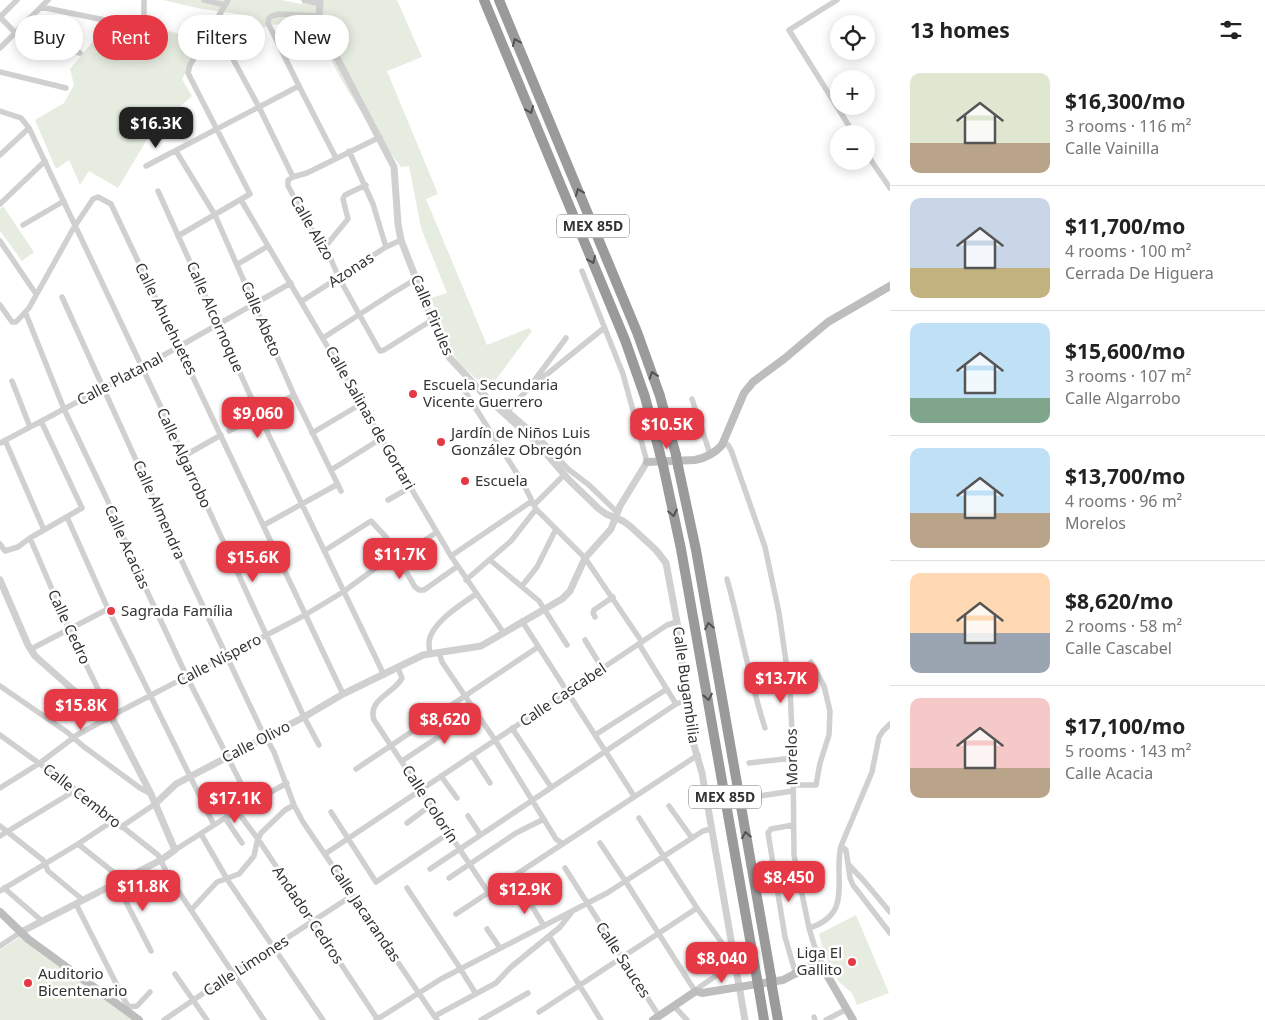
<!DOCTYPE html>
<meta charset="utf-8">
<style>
body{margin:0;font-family:"Noto Sans",sans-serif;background:#f2f2f2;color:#222;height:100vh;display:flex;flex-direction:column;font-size:19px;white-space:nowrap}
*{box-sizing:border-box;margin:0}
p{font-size:16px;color:#767676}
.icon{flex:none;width:28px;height:28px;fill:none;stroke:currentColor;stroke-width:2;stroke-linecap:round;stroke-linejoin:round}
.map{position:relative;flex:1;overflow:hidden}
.sheet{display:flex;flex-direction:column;background:#fff;width:375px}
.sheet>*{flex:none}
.hud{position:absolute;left:15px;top:15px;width:475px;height:45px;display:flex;gap:10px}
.controls{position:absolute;left:830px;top:15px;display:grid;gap:10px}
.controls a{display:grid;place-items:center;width:45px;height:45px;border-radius:50%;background:#fff;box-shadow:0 2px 12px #0003;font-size:25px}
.price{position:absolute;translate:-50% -42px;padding:0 11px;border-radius:10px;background:#e63946;color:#fff;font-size:16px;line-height:32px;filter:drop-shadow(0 1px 2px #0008)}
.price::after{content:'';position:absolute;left:50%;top:30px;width:15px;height:11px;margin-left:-8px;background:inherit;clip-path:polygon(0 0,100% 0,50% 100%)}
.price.active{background:#222;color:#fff}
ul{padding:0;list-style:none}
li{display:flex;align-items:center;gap:15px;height:125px;padding:0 20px}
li+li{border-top:1px solid #e0e0e0}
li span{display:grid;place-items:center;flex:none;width:140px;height:100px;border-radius:10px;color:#555}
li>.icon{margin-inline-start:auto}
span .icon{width:60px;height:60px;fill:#fffc;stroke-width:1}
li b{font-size:21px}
h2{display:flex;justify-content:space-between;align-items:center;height:60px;padding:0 20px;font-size:21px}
.pill{padding:0 18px;border-radius:22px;background:#fff;box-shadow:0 2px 12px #0003;font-size:18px;line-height:45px}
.pill.active{background:#e63946;color:#fff}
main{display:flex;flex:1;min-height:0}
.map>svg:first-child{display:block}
.green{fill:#e6ecdf}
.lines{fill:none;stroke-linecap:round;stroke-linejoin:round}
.minor{stroke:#d0d0d0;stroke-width:5.5}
.tertiary{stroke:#d0d0d0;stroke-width:7}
.secondary{stroke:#bdbdbd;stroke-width:8}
.motorway{stroke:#9a9a9a;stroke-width:10}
.motorway-bridge{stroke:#9a9a9a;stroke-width:10}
.oneway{stroke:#525252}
.poi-dot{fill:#e63946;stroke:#fff;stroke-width:2}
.labels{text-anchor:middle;stroke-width:5;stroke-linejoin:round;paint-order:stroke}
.shield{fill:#fff;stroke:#707070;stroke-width:1}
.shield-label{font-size:14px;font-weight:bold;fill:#333}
.street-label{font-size:15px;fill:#333;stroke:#fff}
.poi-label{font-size:15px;fill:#333;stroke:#fff;text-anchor:start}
</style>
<main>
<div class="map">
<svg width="890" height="1020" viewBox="0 0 890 1020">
<rect width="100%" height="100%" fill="#fff"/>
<path class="green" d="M163 0H281L302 4 303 0H397L422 57 387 71 438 194 426 199 487 345 529 328 532 331 489 389C475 377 459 366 451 350 442 334 437 315 431 298L447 293 421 228 409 166 401 167C369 123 332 76 317 22L291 21 261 28 253 16 202 9Z
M169 31 203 40 182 79 192 96 152 131 118 188 89 171 80 185 69 160 56 169 35 120 64 103 74 85 70 69 95 39 143 45 145 35 161 38Z
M3 206 34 252 22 261 0 231V209Z
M856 915 889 993 857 1005 852 993 839 982 825 957 819 934Z
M20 937 133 1020H0V950Z"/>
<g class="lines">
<path class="minor" d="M144 0V18L148 31
M204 0 225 5
M304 0 320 4
M837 0 789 30 854 134
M41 7 119 23 155 33
M319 16 279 14 272 16 269 18 268 23 299 86 336 158
M0 17 22 40 80 53
M0 17 17 0
M215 26 259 107 293 177 288 180V186L315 235 329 255 339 278 378 348 380 351 384 350 432 320
M0 48 48 0
M0 72 66 88
M0 111 21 118 29 128 184 456 304 717 319 745
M176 151 215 215 294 395 341 491
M349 151 373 204 386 247
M866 153 890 188
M0 155 29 128
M146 166 299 86
M293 177 307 173 380 137
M158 191 259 415 384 675
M241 200 451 556 503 632
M0 204 45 161
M23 225 64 201
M178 236 250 194 188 73 190 65 228 0
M0 241 36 294
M324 248 348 219 343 199 345 195 366 185
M238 264 268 246
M582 271 623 374 647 462
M62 297 185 568 261 729 274 752 294 805 303 822 437 1020
M302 301 386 247 401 240
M0 305 12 322H16L29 308 73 229 93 199 98 197 111 204 343 694
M26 314 64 409 106 497 146 589 187 677 251 803
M323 338 391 294 416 279
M12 381 30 427
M531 385 566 338
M466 393 523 483 536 509 585 558 642 642
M692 399 710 454
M508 411 539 438 568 469 589 485 617 512
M506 413 525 392 604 328
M229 431 294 395
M312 433 361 404
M5 440 44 530
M724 442 728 445 731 450 765 547 779 613 790 689 791 710 793 758 794 855 809 928 819 961
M0 443 141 368 291 283
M184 456 221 435
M331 470 382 438
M388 500 411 487
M534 505 564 475
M67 517 108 609 214 825
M264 525 338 484
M30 538 69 629 111 716 305 615 343 592 392 556 407 552 437 532
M0 544 5 551 18 547 30 538 82 508 41 421
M324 551 371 521 386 537 415 587 419 590H424L458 566
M451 556 532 501
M490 560 539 601 567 645
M727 579C741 629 749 679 765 728
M466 580 511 541 536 509
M522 586 537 567 556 529
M595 617 593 613 594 610 613 597
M522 621 634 796
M585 640 602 668
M639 644 676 704
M31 649 108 609
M439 652 442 662 495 740 556 839 563 844
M430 653C429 649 429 645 429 641 432 622 462 604 476 594
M398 668 402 678C395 693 367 699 374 720L488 892
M751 674 787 669
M0 686 67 732 83 746 140 788 151 794
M512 728 551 787
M0 735 76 790 158 855 169 877 191 910 264 1020
M595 735 667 689
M472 755 490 783
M402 761 476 712
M749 763 793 758
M356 769 538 647
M441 776 457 798
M793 785H816L820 763 829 735 830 711 824 686 811 662
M0 788 40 763 77 735 106 719
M753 797 793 791
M669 806 692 838
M237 811 258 839 378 1020
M331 812 376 882 449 833
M468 816 480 834
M225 818 242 843
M639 818 697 908 734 960
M407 823 431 805
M793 825 771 829 768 833 785 937 796 975
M0 826 43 860 48 871 83 900
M121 827 155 804
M201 834 227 879 323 1020
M0 836 76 790
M600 843 626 882 695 991
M78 844 122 879
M841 846 846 850 850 878 853 885 890 933
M175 850 225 818 287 783
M325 854 667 625 677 622
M848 864 864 881 890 912
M565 868 659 1016
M430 869 676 704 688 700
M449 878 516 833 544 819
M116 882 151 951
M4 888 42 921
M407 888 458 965 476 994
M0 891 78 844 114 820
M524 893 544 926
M76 904 126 1003 129 1007 125 1010
M191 910 217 882 239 874 254 856 257 842 261 833 285 810 294 805
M456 914 698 755
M809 928C854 914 833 879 841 846L872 772 879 737 883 731 890 724
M487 929 500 948
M549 936 601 1020
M0 946 21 932
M175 974 207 1020
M696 991 701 986 735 963
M674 1006 687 1020
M129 1007 137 1006 150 992
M539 1012 697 908
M435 1016 496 983 511 967 560 927 571 913
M814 1017 815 1020
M164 1020 233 973 353 895
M376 1020 441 979 607 893 703 831 711 829
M481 1020 528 993
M826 1020 847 1009"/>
<path class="tertiary" d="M320 0 319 16 323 31 394 167 398 224 401 240 432 320 449 357 487 398 538 444 568 479 599 509 606 514 623 521 630 526 656 550 666 563 677 622 691 735 702 773 745 1020
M0 580 28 645 35 656 106 719 111 716 151 794 175 850 161 860 21 932
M155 804 176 784 304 717 343 694 423 655 481 646 562 599 570 591 585 558 611 529 620 506 647 462"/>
<path class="secondary" d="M647 462 695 460C705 458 715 453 722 445L744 393 753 382 784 359 828 322 890 286
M0 912 28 939 139 1020
M653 1020 696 991 702 993 783 980 819 961 853 1020"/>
<path class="motorway" d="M484 0 625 340 645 397 660 454
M499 0 637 332 660 396 676 455
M663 465 681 549 757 979
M678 466 696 550 771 977
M772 987 778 1020
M759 990 764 1020"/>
<path class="motorway-bridge" d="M660 454 663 465
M676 455 678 466
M771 977 772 987
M757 979 759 990"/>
</g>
<defs><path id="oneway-chevron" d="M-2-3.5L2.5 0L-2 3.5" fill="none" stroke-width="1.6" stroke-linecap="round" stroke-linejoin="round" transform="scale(1.25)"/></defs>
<g class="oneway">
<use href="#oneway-chevron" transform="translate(516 42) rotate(-113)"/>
<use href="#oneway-chevron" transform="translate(530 110) rotate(67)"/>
<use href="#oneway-chevron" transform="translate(579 192) rotate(-112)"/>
<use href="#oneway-chevron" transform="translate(592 260) rotate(67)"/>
<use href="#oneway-chevron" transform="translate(653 375) rotate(-109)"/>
<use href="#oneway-chevron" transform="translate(673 513) rotate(78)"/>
<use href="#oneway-chevron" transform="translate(709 626) rotate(-100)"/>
<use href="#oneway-chevron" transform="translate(708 697) rotate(80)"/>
<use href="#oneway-chevron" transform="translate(746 835) rotate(-100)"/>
</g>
<g class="poi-dot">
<circle cx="413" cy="394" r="5"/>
<circle cx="441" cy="442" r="5"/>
<circle cx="465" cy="481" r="5"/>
<circle cx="111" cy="611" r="5"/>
<circle cx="852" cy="962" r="5"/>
<circle cx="28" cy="983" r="5"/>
</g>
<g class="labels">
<g class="shield">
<rect x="557" y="214.5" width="72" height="23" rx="4"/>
<rect x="689" y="785.5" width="72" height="23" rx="4"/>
</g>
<g class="shield-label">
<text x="593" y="231">MEX 85D</text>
<text x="725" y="802">MEX 85D</text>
</g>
<g class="street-label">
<text transform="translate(312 228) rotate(60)" y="5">Calle Alizo</text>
<text transform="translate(351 270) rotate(-33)" y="5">Azonas</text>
<text transform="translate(432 315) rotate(67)" y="5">Calle Pirules</text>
<text transform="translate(215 317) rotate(66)" y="5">Calle Alcornoque</text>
<text transform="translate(166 319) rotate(64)" y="5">Calle Ahuehuetes</text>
<text transform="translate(261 319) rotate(67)" y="5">Calle Abeto</text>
<text transform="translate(120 379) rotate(-28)" y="5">Calle Platanal</text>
<text transform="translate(370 418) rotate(60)" y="5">Calle Salinas de Gortari</text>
<text transform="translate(184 458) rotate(65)" y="5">Calle Algarrobo</text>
<text transform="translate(159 510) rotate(66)" y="5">Calle Almendra</text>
<text transform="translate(127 547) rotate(66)" y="5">Calle Acacias</text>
<text transform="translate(69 627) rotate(65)" y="5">Calle Cedro</text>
<text transform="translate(219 660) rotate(-28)" y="5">Calle Níspero</text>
<text transform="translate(686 685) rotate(82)" y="5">Calle Bugambilia</text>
<text transform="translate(563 695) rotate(-34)" y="5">Calle Cascabel</text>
<text transform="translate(256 742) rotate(-27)" y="5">Calle Olivo</text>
<text transform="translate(792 757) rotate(-91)" y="5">Morelos</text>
<text transform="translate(82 796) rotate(38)" y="5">Calle Cembro</text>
<text transform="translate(430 804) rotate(57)" y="5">Calle Colorín</text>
<text transform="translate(365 913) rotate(56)" y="5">Calle Jacarandas</text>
<text transform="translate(308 915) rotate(56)" y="5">Andador Cedros</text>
<text transform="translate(623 960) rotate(57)" y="5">Calle Sauces</text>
<text transform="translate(246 966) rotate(-33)" y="5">Calle Limones</text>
</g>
<g class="poi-label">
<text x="423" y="390">Escuela Secundaria<tspan x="423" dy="17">Vicente Guerrero</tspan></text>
<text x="451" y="438">Jardín de Niños Luis<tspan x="451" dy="17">González Obregón</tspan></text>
<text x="475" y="486">Escuela</text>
<text x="121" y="616">Sagrada Família</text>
<text x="842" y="958" text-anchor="end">Liga El<tspan x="842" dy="17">Gallito</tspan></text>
<text x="38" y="979">Auditorio<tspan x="38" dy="17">Bicentenario</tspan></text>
</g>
</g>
</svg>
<div class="controls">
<a><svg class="icon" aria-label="locate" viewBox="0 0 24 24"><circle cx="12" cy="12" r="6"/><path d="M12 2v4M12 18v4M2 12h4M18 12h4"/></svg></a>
<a>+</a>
<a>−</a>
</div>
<b class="price active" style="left:156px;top:149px">$16.3K</b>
<b class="price" style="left:258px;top:439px">$9,060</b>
<b class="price" style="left:667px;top:450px">$10.5K</b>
<b class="price" style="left:400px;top:580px">$11.7K</b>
<b class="price" style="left:253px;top:583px">$15.6K</b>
<b class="price" style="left:781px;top:704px">$13.7K</b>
<b class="price" style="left:81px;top:731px">$15.8K</b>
<b class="price" style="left:445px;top:745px">$8,620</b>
<b class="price" style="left:235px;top:824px">$17.1K</b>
<b class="price" style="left:789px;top:903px">$8,450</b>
<b class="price" style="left:143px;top:912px">$11.8K</b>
<b class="price" style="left:525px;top:915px">$12.9K</b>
<b class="price" style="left:722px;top:984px">$8,040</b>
<div class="hud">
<a class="pill">Buy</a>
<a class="pill active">Rent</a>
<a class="pill">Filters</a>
<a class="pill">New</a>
</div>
</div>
<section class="sheet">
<h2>13 homes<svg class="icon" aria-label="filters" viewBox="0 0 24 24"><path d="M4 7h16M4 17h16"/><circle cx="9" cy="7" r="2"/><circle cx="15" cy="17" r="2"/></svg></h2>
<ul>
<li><span style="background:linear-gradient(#dfe7d0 70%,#b9a48a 0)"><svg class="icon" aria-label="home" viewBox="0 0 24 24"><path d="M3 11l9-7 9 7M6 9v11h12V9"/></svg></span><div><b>$16,300/mo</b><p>3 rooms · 116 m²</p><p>Calle Vainilla</p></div></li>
<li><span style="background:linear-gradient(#c9d6e8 70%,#c2b280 0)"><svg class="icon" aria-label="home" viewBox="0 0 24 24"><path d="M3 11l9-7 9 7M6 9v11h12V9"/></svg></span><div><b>$11,700/mo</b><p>4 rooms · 100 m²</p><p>Cerrada De Higuera</p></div></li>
<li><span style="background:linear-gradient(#bfe0f5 75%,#7fa58c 0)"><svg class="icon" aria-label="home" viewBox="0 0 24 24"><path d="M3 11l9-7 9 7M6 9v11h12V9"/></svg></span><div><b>$15,600/mo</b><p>3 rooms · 107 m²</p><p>Calle Algarrobo</p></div></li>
<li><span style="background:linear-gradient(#bfe0f5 65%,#b9a48a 0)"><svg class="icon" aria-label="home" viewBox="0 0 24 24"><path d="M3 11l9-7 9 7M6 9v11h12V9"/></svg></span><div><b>$13,700/mo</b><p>4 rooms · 96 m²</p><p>Morelos</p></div></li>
<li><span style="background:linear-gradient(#ffd9b3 60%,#9aa5b1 0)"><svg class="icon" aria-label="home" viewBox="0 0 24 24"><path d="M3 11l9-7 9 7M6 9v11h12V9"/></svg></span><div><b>$8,620/mo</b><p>2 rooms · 58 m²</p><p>Calle Cascabel</p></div></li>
<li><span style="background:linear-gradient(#f6c9c9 70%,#b9a48a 0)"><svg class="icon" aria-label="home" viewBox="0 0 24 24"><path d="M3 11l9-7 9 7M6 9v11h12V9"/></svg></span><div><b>$17,100/mo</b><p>5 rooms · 143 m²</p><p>Calle Acacia</p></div></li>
</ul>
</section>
</main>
